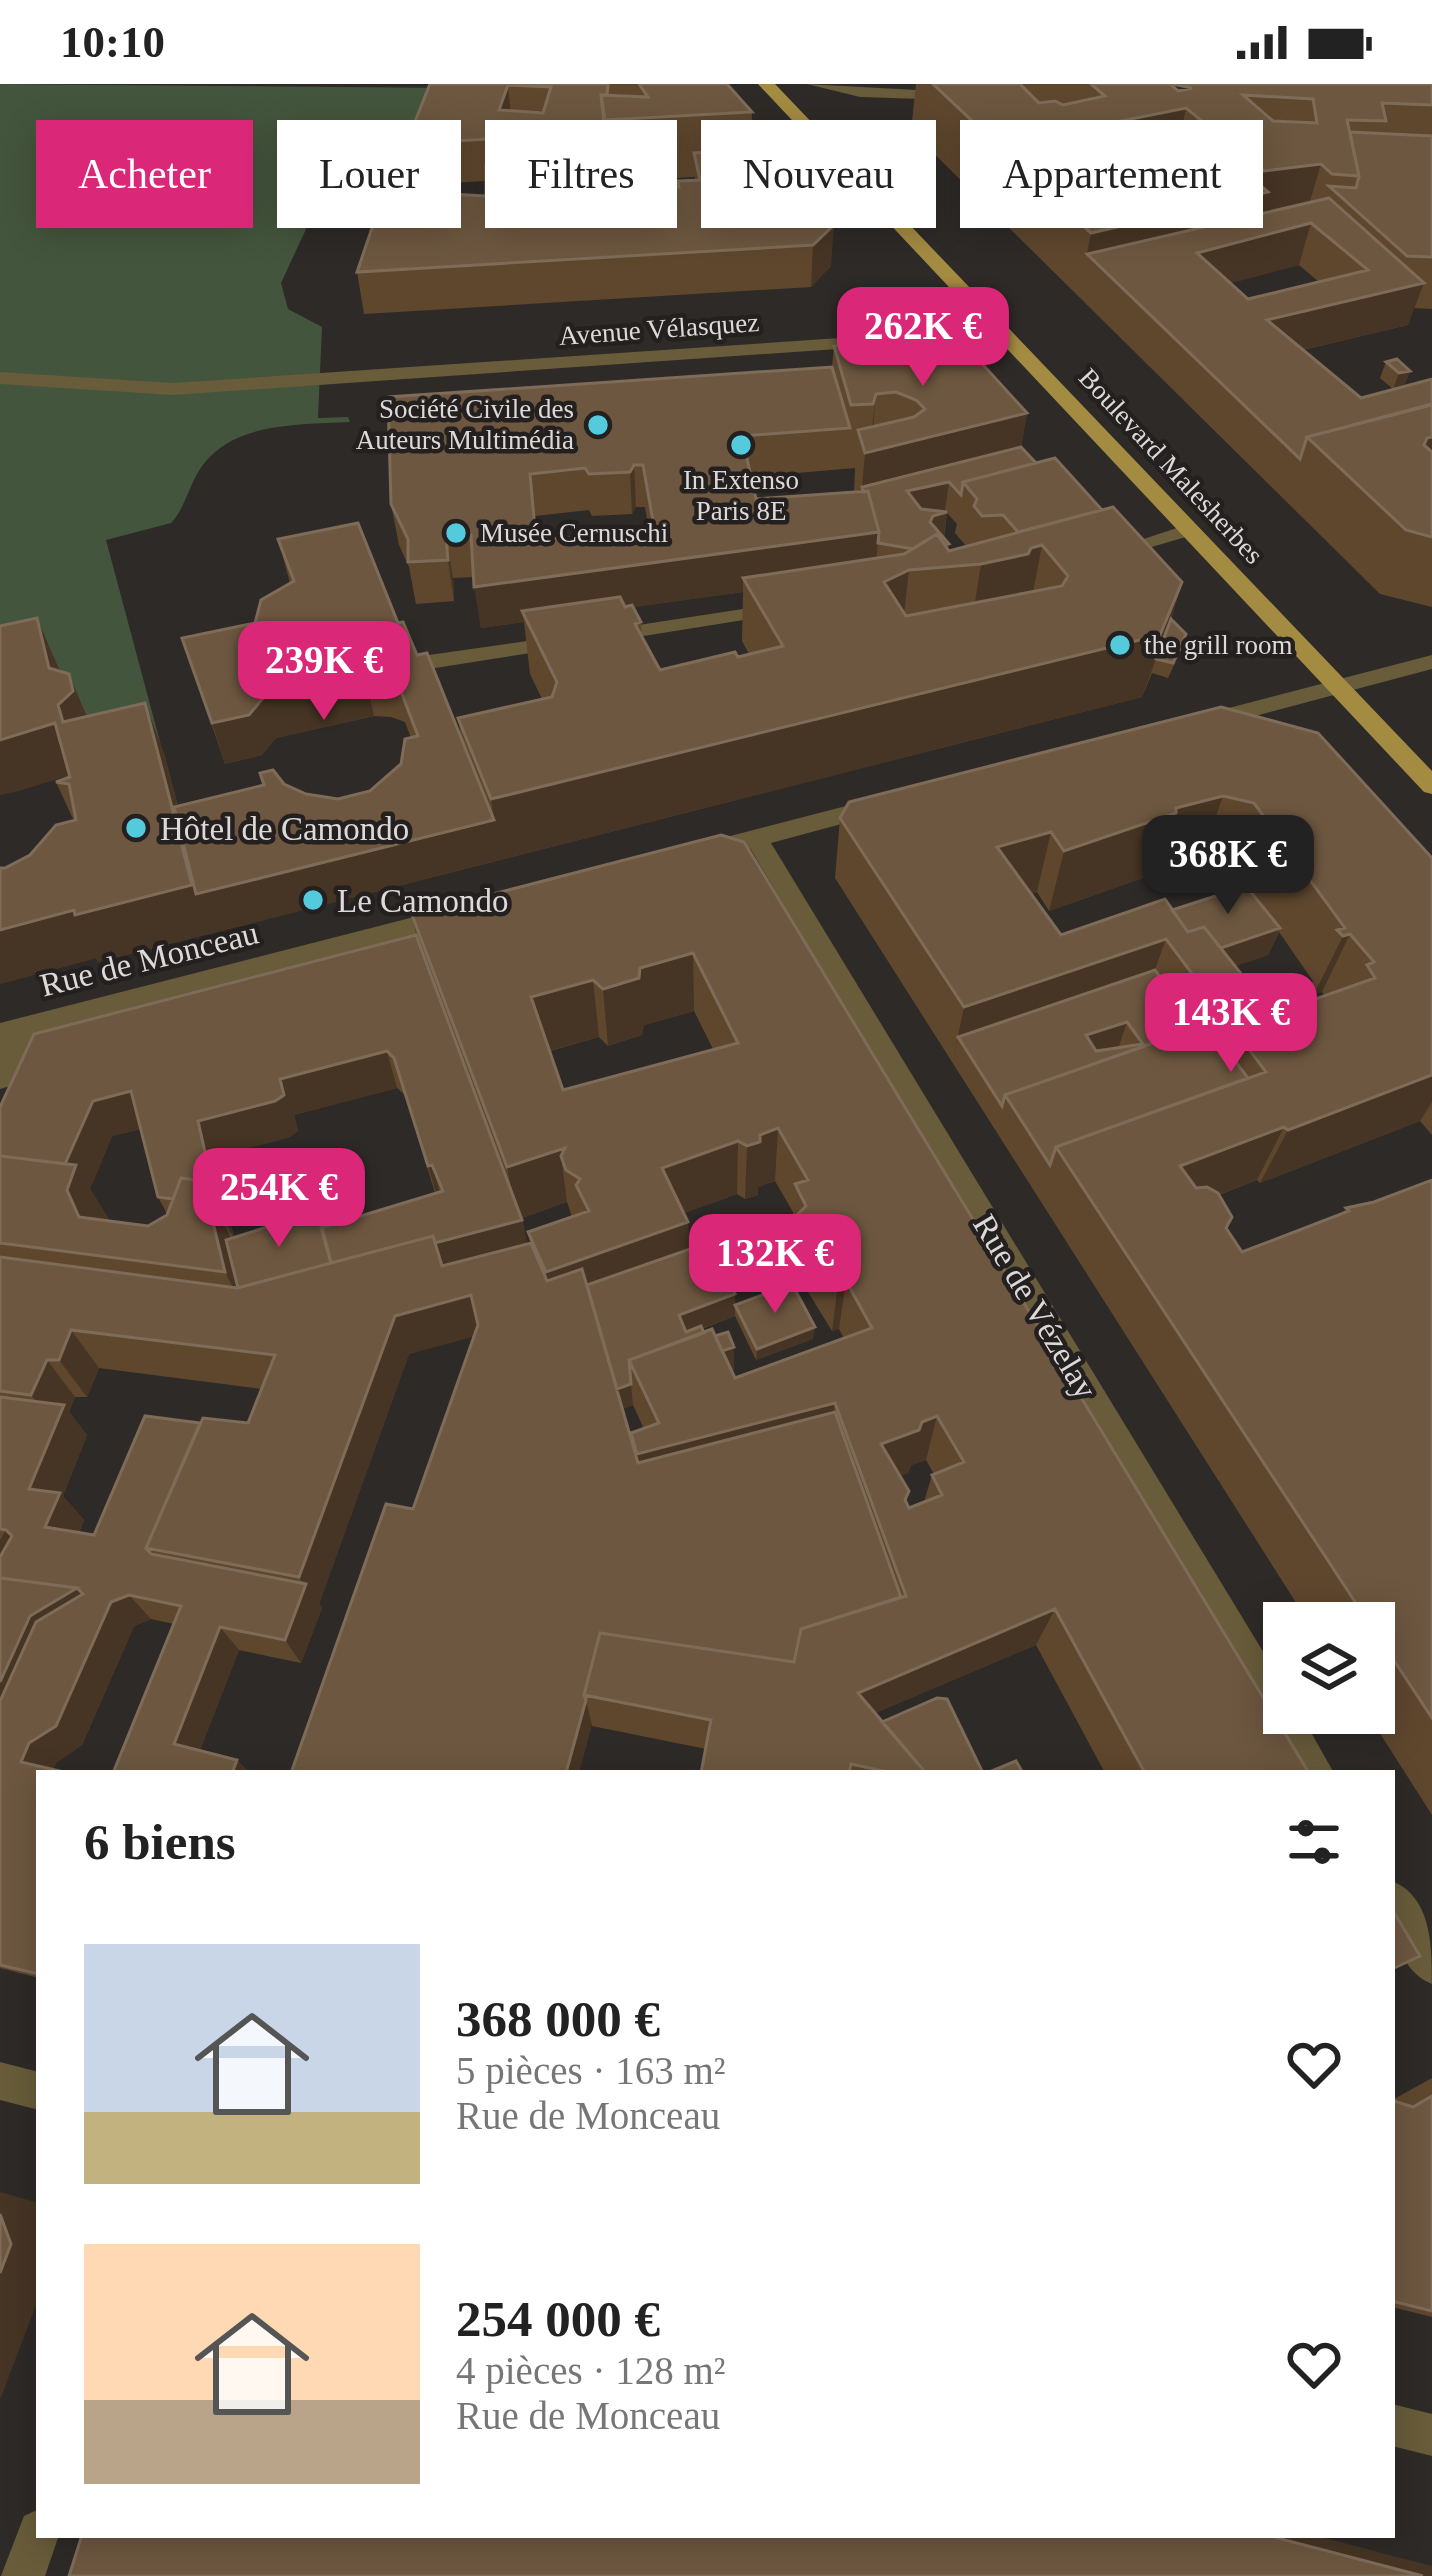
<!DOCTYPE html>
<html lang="fr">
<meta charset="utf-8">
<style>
body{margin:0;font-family:"Times New Roman",serif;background:#f2f2f2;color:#222;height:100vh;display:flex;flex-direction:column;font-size:45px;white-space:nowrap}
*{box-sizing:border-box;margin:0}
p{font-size:39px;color:#767676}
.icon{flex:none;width:66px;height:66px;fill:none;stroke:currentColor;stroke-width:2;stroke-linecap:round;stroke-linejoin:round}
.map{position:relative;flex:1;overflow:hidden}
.drawer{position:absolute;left:36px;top:1686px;width:1359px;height:768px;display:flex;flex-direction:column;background:#fff;border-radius:0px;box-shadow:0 6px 30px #0003}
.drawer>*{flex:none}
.guide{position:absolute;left:36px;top:36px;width:1362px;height:108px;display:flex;gap:24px}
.fabs{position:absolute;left:1263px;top:1518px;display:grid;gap:24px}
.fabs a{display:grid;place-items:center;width:132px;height:132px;border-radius:0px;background:#fff;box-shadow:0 6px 30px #0003;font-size:60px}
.price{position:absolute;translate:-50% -102px;padding:0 27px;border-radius:24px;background:#db2777;color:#fff;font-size:39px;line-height:78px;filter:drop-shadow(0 3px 6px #0008)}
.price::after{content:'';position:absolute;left:50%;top:72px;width:36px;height:27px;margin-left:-18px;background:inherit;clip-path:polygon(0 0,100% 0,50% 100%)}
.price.selected{background:#222;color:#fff}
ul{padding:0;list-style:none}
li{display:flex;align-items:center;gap:36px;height:300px;padding:0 48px}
li span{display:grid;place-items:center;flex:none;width:336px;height:240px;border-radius:0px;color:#555}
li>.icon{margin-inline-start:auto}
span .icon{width:144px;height:144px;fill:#fffc;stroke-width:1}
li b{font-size:51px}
h2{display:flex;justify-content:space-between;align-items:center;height:144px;padding:0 48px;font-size:51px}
.tag{padding:0 42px;border-radius:0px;background:#fff;box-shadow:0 6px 30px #0003;font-size:42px;line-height:108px}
.tag.selected{background:#db2777;color:#fff}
.status{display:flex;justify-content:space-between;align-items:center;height:84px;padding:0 60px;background:#fff;direction:ltr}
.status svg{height:33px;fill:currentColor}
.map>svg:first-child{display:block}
.green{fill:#44553d}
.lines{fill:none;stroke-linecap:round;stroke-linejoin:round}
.lane{fill:#685c3a;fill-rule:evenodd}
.street{fill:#685c3a;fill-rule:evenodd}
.primary{fill:#a48b42;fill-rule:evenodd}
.wall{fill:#5f472e;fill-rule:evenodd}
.shaded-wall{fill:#463524}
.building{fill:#6d5740;stroke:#7e6b58;stroke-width:3;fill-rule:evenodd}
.poi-dot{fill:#54cadd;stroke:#24201f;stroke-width:4.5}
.labels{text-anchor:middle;stroke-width:9;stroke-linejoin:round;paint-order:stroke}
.far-street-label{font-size:27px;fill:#dcd9d8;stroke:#24201f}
.far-poi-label{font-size:27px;fill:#dcd9d8;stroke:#24201f;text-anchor:start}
.poi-label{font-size:33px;fill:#dcd9d8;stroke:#24201f;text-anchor:start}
.street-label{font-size:33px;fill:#dcd9d8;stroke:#24201f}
</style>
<div class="status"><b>10:10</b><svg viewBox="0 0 49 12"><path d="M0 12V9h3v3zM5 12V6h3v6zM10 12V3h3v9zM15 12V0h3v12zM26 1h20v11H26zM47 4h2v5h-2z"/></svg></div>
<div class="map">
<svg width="1432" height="2492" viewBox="0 0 1432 2492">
<rect width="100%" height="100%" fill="#2e2a28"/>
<path class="green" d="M0 0 451 4 409 110 320 115 281 199 288 225 322 243 318 334 348 333 350 338C301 341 235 337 202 382 189 400 186 423 171 439L106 456 163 669 85 687 60 585 0 607Z"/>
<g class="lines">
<path class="lane" d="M807 0 953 8 960 12 953 16 860 13Z
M846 76 851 78V84L756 103 748 98Z
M712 96 720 101 717 104 606 112 598 107 606 102Z
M1189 440 1198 446 1196 450 1114 474 1104 468Z
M775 520 785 526 782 530 606 558 596 552 606 546Z
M562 552 572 558 569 563 429 585 419 578 429 571Z"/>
<path class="street" d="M1003 243 1012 249 1010 253 173 311 0 300V288L173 299Z
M1432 571V585L1202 646 1190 638 1194 633Z
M877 714 889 722 886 728 771 759 1284 1602V1629H1300L1334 1689H1297L750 764 703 777 691 768 703 759Z
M453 823 466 832 462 839 34 950 10 1002 0 1005V939Z
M1392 1797C1432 1813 1432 1863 1432 1900 1392 1883 1392 1833 1392 1797Z
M0 1978 39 1988V2026L0 2016Z
M1392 2320 1432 2330V2372L1392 2362Z
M39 2425V2451H59L45 2492H1L24 2432Z"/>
<path class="primary" d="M758 0H775L1432 687V710L1424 708Z"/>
</g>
<path class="wall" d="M430 0H727L752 28 751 66 831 182 811 203 364 230 357 188 413 94 408 55ZM695 93V97L678 103 640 105 638 96ZM486 97V112L450 110 449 99Z
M916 0H1170L1178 7 1432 0V225L1414 224 1408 241 1303 266 1361 314 1432 295V523L1380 510 911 47ZM1173 85 1193 103 1158 111 1138 93ZM1299 181 1319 198 1248 215 1230 199Z
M834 262 1027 329 1021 363 1036 379 1102 426 1182 498 1171 535 1181 566 1168 594 1152 589 1142 613 98 878 96 874 0 900V784H5L30 771 74 737 56 698 70 691 0 711V542L59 587 87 632 164 669 178 722 284 700 306 710 338 715 370 707 401 680 411 654 405 638 391 633 374 632 276 654 262 671 225 680 182 554 255 539 290 499 278 455 398 539 461 654 458 634 542 615 530 590 524 538 481 544 474 493 453 494 454 517 416 520 409 483 399 461 391 420 832 283ZM855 384 854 408 756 415 751 393ZM636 423H645L649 449 537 456 535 432 589 426 592 432 632 430ZM947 429 957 440 955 449 966 462 948 466 944 454ZM743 508 742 557 749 570 660 586 642 554 641 538 633 523Z
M1386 278 1410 287 1404 302 1393 305 1380 294Z
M1221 623 1432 774V1051L1420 1037 1260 1099 1257 1096 1219 1111 1226 1145 1242 1168 1342 1130 1346 1124 1374 1118 1432 1096V1731L1367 1629H1374V1539H1309L835 794 840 734ZM1202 772 1231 780 1249 806 1061 851 1031 810 1037 808 1049 827 1157 789 1158 784ZM1279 848 1313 897 1309 904 1314 910 1322 908 1325 912 1273 930 1235 882 1268 871Z
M721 751 1309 1689H1105L1036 1561 875 1629 882 1638 983 1689H701L706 1665 592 1642 413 1425 474 1252 409 1270 319 1520 322 1524 301 1579 239 1566 200 1666 237 1676 250 1689H113L174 1540 151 1535 134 1542 82 1661 56 1679 53 1685 39 1689V1894L0 1884V1023L416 851 412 831ZM694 927 713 965 563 1006 550 967 599 953 608 962 642 951 644 941ZM397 1004 405 1011 435 1109 324 1143 318 1127 234 1153 214 1073 290 1053 298 1047 294 1031ZM141 1045 158 1113 167 1130 148 1142 110 1137 90 1105 112 1052ZM775 1097 793 1128 791 1152 794 1158 792 1182 832 1247 839 1245 844 1254 735 1294 731 1286 734 1285 702 1245 735 1232 756 1276 813 1255 735 1221 689 1165 688 1138 684 1129 737 1110 745 1115 758 1111V1103ZM567 1118 572 1133 528 1148 530 1159 527 1160 522 1134ZM99 1284 262 1305 248 1339H200L94 1451 79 1449 84 1436 63 1412 87 1351 69 1328 75 1313H87ZM633 1321 644 1345 632 1358 622 1325ZM926 1376 934 1390 932 1391 924 1418 909 1424 900 1392 908 1389 911 1381Z
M1432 1994V2233L1392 2223V2002L1394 2015Z"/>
<path class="shaded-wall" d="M508 1 512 42 499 26Z
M1186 24 1173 85 1119 97 1066 48Z
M492 47 496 88 493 96 489 55Z
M1321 80 1303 141 1311 139 1299 181 1187 211 1087 170 1091 149 1257 111 1264 87Z
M834 141 831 182 811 203 813 161Z
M1424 199 1408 241 1255 277 1267 236Z
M1410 287 1404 302 1393 305 1399 289Z
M876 310 871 367 1027 329 1016 392 949 398 945 427 903 437 862 403 865 369 869 368Z
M1432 340V410L1402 417Z
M634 381 636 423 632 430 630 388Z
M947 428 943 458 949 460 946 483 930 438 933 432Z
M1111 435 1068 492 1042 461 1030 524 971 543 981 480 1026 458Z
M879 448 875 490 743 494V508L528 538 522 527 524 538 481 544 474 503Z
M446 452 453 494 454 517 448 476Z
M909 486 902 549 884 498Z
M1182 498 1164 561 1156 575 1142 613 98 878 96 874 0 900V846L74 826 145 619 164 669 201 809 494 736 491 715Z
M37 534 59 585 66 614 69 590 90 640 63 638Z
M365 591 374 632 276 654 262 671 225 680 212 639 263 614Z
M55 639 77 689 19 707 0 711V656Z
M1223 712 1202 772 1158 784 1157 789 1049 827 1064 767 1176 724Z
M1051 748 1037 808 985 822 997 763Z
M1280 844 1268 871 1196 896 1182 877Z
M1350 850 1322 908 1314 910 1343 852Z
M1166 855 1145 913 958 953 952 980 964 923Z
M693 869 694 927 644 941 642 951 608 962 603 905 640 884Z
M593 896 599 953 540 969 531 913Z
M1127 938 1118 965 1078 978 1086 951Z
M387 967 397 1004 294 1031 298 1047 290 1053 214 1073 234 1155 217 1121 198 1037 280 995Z
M1432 991V1018L1420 1037 1260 1099 1288 1046Z
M131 1007 149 1043 112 1052 90 1105 111 1139 77 1135 56 1101 93 1017Z
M1284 1043 1257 1096 1157 1134 1180 1082Z
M778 1044 775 1097 758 1103V1111L745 1115 747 1062 760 1051Z
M738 1057 737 1110 664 1136 662 1084Z
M565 1064 561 1072 567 1118 517 1136 507 1083Z
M432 1081 442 1115 438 1116 428 1082Z
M203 1097 231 1154 318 1127 327 1151 522 1136 529 1169 253 1242 225 1188Z
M688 1138 690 1189 554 1236 546 1188Z
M846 1197 839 1245 832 1247 838 1199Z
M735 1210V1232L679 1253V1231Z
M471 1211 482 1250 409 1270 319 1520 322 1524 301 1579 285 1556 305 1503 299 1493 395 1232Z
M815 1243 813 1255 756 1276 757 1265Z
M71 1246 99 1284 87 1313 59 1276Z
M734 1263V1285L648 1316 639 1297Z
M47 1276 75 1313 69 1328 87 1351 63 1412 84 1436 70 1469 45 1443 29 1405 56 1341 31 1311Z
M631 1300 633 1321 617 1327 614 1306Z
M835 1319 828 1363 641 1412 637 1370Z
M937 1332 926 1376 911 1381 908 1389 872 1403 881 1360 922 1338Z
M6 1446 38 1477 0 1498V1456Z
M77 1504 111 1518 129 1511 151 1535 134 1542 82 1661 56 1679 52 1689 21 1678 29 1659 103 1536 0 1702V1598L30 1532Z
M1055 1525 1036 1561 850 1640 858 1609Z
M220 1543 239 1566 195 1679 174 1660Z
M586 1616 592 1641 579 1689H566Z
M237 1676 250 1689H232Z
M0 2108 39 2119V2213L0 2316Z
M1266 2451H1313L1432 2482V2492H1423Z"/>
<path class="building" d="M430 0H608L607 11H601L605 49 492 47 489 55 418 59 408 55ZM508 1 551 3 543 29 499 26Z
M639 0H727L752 28 605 36 601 11 648 13Z
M933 0H1020L1039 19 1055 17 1063 21 1105 12 1091 0H1170L1178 7 1192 4 1173 0H1432V21L1382 19 1386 37 1347 36 1359 92 1332 90 1321 80 1264 87 1186 24 1066 48 1093 74 1122 70 1130 78 1122 80 1158 111 1247 90 1268 108 1091 149ZM1243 11 1313 15 1317 39 1273 37Z
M1350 48 1432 52V173L1407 172 1329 102 1356 104 1359 92Z
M766 65 834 141 813 161 357 188 385 106 395 95 448 92 449 110 486 112V81L634 72 640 105 679 103 678 97 700 96 694 69Z
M1329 114 1424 199 1267 236 1361 314 1432 295V320L1307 353 1300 375 1087 170ZM1311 139 1368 186 1248 215 1197 169Z
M914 256 976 273 1027 329 865 369 858 346 914 333 925 325 916 316 896 308 876 310 873 320 851 321 834 262Z
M1397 275 1410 287 1399 289 1386 278Z
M832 283 850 344 742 352 756 415 868 407 879 448 474 503 471 451 446 452 448 476 408 478V455L391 420 388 313ZM634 381H643L655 448 536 456 530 390 585 384 589 390 630 388Z
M1432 321V353L1427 354 1424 361 1432 368V453L1406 446 1307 353Z
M1021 363 1036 379 963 398 961 411 949 398 907 407 921 425 947 428 933 432 930 438 949 460 945 461 937 450 913 465 878 459 879 448 868 407 863 408 862 403Z
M1055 374 1102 426 1018 448 1003 431 982 432 974 422 977 415 963 398Z
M1113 423 1182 498 1160 551 491 715 458 634 552 613 557 598 522 527 620 513 625 523 632 521 641 538 635 540 660 586 735 568 738 573 783 562 743 494 904 470 937 450 949 467ZM1042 461 1068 492 1062 502 906 532 884 498 909 486 981 480 1028 470 1031 464Z
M358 439 398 539 403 538 417 571 427 569 494 736 196 810 174 723 264 701 260 689 273 686 284 700 306 710 338 715 370 707 401 680 405 655 418 652 397 597 382 592 365 591 263 614 249 631 212 639 182 554 255 539 261 516 294 497 278 455Z
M37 534 49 584 69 590 73 607 58 621 63 638 145 619 192 801 75 831 74 826 0 846V784H5L30 771 56 741 76 736 69 700 56 698 70 693 55 639 0 656V542Z
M1171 535 1186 550 1173 579 1156 575Z
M1221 623 1318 649 1432 774V991L1288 1046 1284 1043 1180 1082 1196 1104 1207 1103 1218 1109 1232 1133 1226 1144 1242 1168 1349 1127 1346 1124 1374 1118 1432 1096V1634L1374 1546V1539H1369L1056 1063 1266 988 1166 855 964 923 840 734 849 718ZM1223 712 1254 719 1345 844 1337 846 1343 852 1350 850 1374 878 1367 881 1375 894 1273 930 1204 843 1188 848 1165 815 1061 851 997 763 1051 748 1064 767 1176 729V724Z
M721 751 744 758 1309 1689H1145L1055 1525 858 1609 926 1689H893L851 1680 849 1689H701L711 1636 584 1611 600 1549 794 1578 801 1545 906 1512 835 1319 637 1370 631 1349 659 1339 629 1276 712 1245 735 1294 872 1244 846 1197 838 1199 796 1132 806 1122 795 1100 808 1096 778 1044 760 1051V1058L747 1062 738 1057 662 1084 688 1138 546 1188 528 1148 589 1127 576 1101 580 1095 566 1086 561 1072 565 1064 507 1083 412 831ZM693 869 738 959 563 1006 531 913 593 896 603 905 639 894 640 884ZM937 1332 964 1378 932 1391 942 1411 909 1424 905 1416 909 1407 881 1360 919 1346 922 1338Z
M1246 802 1280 844 1221 864 1204 843 1188 848 1172 826Z
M416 851 522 1136 435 1159 433 1152 331 1179 321 1144 443 1107 432 1081 428 1082 394 974 387 967 280 995 284 1011 275 1017 198 1037 217 1121 215 1120 203 1097 181 1094 173 1115 158 1113 131 1007 93 1017 65 1080 0 1072V1023L34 950Z
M1155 886 1197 944 1005 1011 1002 1022 958 953ZM1127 938 1143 960 1096 967 1086 951Z
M1207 940 1248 994 1056 1063 1050 1081 1005 1011Z
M0 1072 76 1081 67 1106 79 1133 148 1142 167 1131 181 1094 203 1097 225 1188 0 1159Z
M318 1127 331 1179 238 1204 226 1156Z
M433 1152 442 1182 531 1159 547 1197 582 1185 638 1379 835 1328 901 1513 801 1545 794 1578 600 1549 584 1611 586 1616 566 1689H291L386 1420 413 1425 478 1241 471 1211 395 1232 299 1493 146 1464 203 1334 248 1339 275 1271 71 1246 59 1276H47L31 1311 0 1307V1173L237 1204Z
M710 1158 735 1210 679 1231 686 1248 701 1242 704 1249 629 1276 631 1300 617 1305 587 1201Z
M792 1200 815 1243 757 1265 735 1221Z
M728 1248 734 1263 722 1267 715 1252Z
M0 1313 64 1321 29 1405 60 1409 45 1443 94 1451 145 1332 200 1339 146 1464 151 1470 306 1500 285 1556 220 1543 174 1660 237 1676 232 1689H113L181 1522 129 1511 111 1518 56 1642 29 1659 21 1678 68 1689H39V1890L0 1881V1617L36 1538 83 1510 77 1504 0 1494V1473L12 1452 6 1446 0 1445Z
M0 1494 77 1504 30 1532 0 1598Z
M937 1614 947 1615 983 1689H926L882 1638Z
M1016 1677 1023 1689H987Z
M1392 1825 1420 1872 1392 1885Z
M1392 2002 1394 2017 1413 2023 1432 2012V2227L1392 2217Z
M0 2130 11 2160 0 2189Z
M82 2451H1266L1423 2492H69Z"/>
<g class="poi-dot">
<circle cx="598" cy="341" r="12"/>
<circle cx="741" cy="361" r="12"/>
<circle cx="456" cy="449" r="12"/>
<circle cx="1120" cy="561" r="12"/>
<circle cx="136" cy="744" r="12"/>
<circle cx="313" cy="816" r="12"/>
</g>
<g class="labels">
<g class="far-street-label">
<text transform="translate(659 245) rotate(-4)" y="9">Avenue Vélasquez</text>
<text transform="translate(1171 382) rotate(47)" y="9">Boulevard Malesherbes</text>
</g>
<g class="far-poi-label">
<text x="574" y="334" text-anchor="end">Société Civile des<tspan x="574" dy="31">Auteurs Multimédia</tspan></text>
<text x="741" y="405" text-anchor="middle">In Extenso<tspan x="741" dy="31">Paris 8E</tspan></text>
<text x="480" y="458">Musée Cernuschi</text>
<text x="1144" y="570">the grill room</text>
</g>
<g class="poi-label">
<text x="160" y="756">Hôtel de Camondo</text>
<text x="337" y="828">Le Camondo</text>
</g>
<g class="street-label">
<text transform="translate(149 874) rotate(-14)" y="12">Rue de Monceau</text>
<text transform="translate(1036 1222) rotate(59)" y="12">Rue de Vézelay</text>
</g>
</g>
</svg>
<div class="fabs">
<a><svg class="icon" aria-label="layers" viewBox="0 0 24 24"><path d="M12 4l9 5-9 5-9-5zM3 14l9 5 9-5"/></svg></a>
</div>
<b class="price" style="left:923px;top:305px">262K €</b>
<b class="price" style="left:324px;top:639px">239K €</b>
<b class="price selected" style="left:1228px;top:833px">368K €</b>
<b class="price" style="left:1231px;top:991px">143K €</b>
<b class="price" style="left:279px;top:1166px">254K €</b>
<b class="price" style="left:775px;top:1232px">132K €</b>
<div class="guide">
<a class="tag selected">Acheter</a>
<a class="tag">Louer</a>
<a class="tag">Filtres</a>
<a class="tag">Nouveau</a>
<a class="tag">Appartement</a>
</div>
<section class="drawer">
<h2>6 biens<svg class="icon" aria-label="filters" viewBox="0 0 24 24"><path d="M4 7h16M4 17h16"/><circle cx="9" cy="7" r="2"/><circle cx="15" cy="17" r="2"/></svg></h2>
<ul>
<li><span style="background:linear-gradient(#c9d6e8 70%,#c2b280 0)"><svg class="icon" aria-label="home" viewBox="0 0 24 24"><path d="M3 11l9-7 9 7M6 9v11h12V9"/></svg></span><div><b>368 000 €</b><p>5 pièces · 163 m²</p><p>Rue de Monceau</p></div><svg class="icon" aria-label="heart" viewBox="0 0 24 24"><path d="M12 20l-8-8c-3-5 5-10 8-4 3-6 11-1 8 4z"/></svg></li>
<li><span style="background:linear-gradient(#ffd9b3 65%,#b9a48a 0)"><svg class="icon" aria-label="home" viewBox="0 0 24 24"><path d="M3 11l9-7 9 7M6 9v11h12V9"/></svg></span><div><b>254 000 €</b><p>4 pièces · 128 m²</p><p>Rue de Monceau</p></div><svg class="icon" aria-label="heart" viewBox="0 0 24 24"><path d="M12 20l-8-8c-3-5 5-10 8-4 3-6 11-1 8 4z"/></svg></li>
</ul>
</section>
</div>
